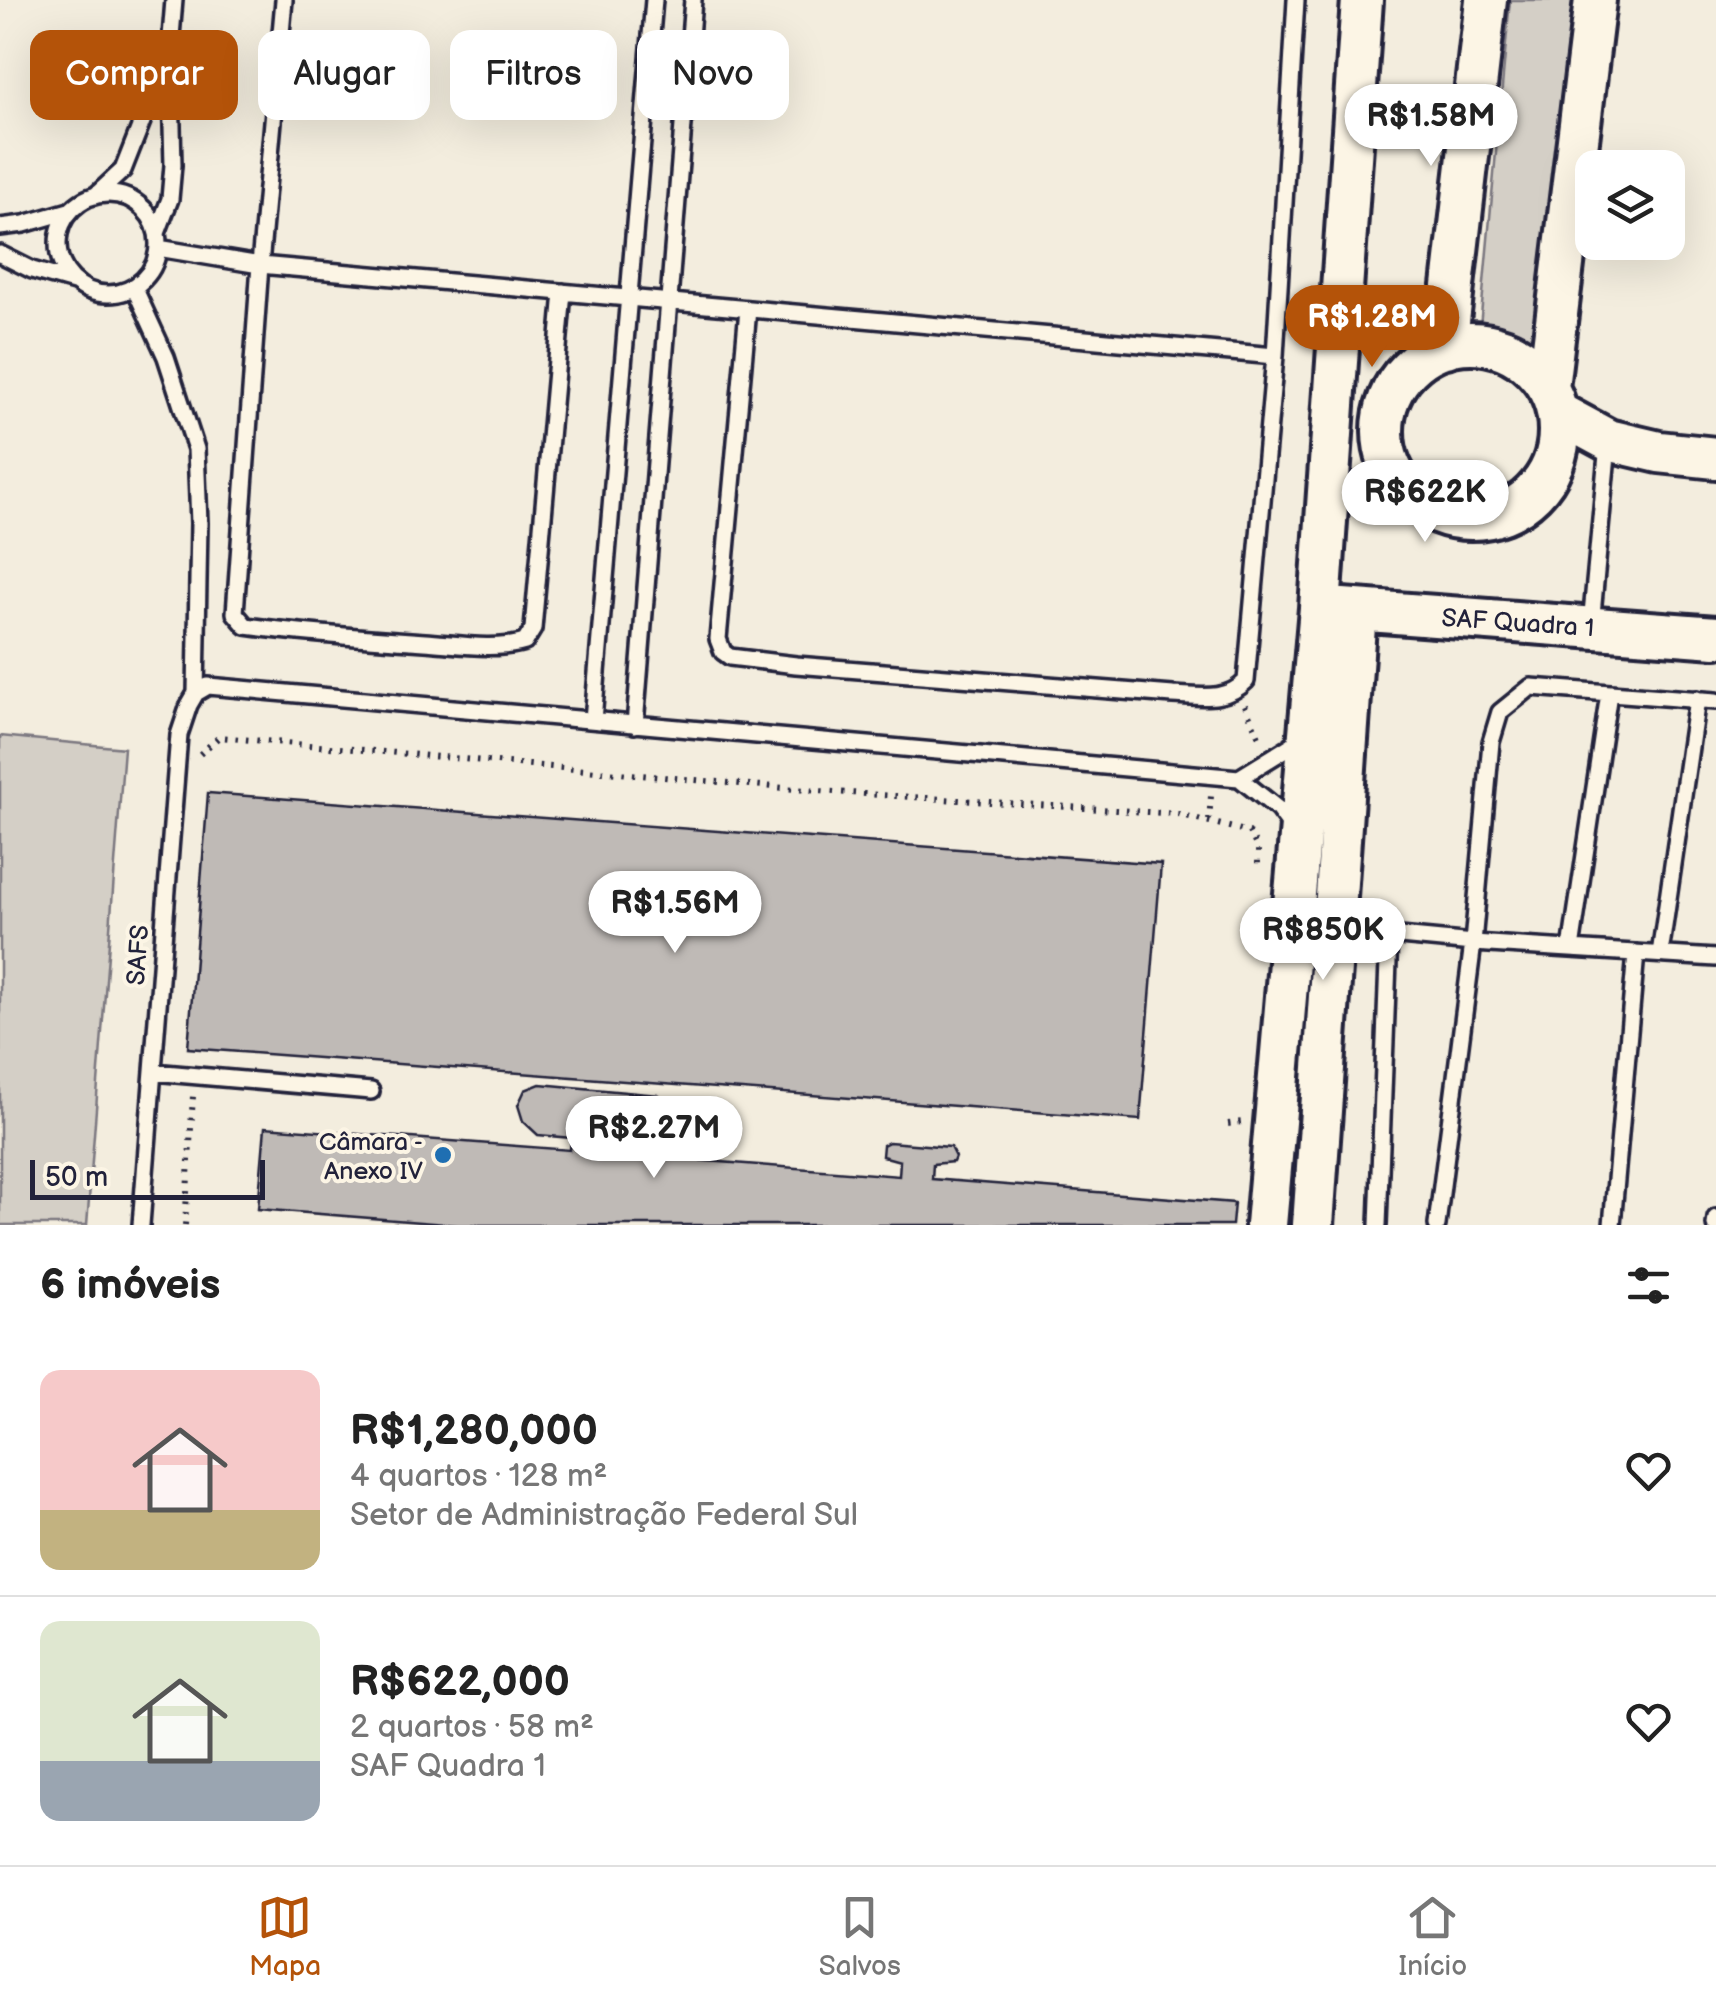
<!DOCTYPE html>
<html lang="pt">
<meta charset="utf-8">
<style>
body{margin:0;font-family:"Balsamiq Sans",sans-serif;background:#f6f6f6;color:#222;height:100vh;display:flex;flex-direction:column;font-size:38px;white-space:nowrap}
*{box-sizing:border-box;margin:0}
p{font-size:32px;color:#767676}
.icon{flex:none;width:55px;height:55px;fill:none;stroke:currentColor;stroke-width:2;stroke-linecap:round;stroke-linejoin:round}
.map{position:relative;height:1225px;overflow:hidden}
.drawer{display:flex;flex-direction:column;background:#fff;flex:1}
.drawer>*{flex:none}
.top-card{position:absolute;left:30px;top:30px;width:1000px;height:90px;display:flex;gap:20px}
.controls{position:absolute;left:1575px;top:150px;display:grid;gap:20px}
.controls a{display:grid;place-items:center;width:110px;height:110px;border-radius:20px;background:#fff;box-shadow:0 10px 40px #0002;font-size:50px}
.scale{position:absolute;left:30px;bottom:25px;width:235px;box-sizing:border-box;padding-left:10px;border:5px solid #22223b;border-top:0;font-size:28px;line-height:35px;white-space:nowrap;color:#22223b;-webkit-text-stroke:8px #fcf5e5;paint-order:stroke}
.price{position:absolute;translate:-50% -85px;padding:0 22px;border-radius:35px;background:#fff;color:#222;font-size:32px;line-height:65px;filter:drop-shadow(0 2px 5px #0008)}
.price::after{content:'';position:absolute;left:50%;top:60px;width:30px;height:22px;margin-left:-15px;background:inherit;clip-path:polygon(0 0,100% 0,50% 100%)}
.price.current{background:#b45309;color:#fff}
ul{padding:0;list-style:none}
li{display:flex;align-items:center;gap:30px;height:250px;padding:0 40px}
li+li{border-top:2px solid #e0e0e0}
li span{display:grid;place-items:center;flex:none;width:280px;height:200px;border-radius:20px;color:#555}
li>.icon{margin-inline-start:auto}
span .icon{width:120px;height:120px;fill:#fffc;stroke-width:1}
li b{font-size:42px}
h2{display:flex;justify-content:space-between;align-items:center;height:120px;padding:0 40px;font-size:42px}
.chip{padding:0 35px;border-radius:20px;background:#fff;box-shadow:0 10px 40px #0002;font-size:35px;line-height:90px}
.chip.current{background:#b45309;color:#fff}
.tabs{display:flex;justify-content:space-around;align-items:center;height:140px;border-top:2px solid #e0e0e0;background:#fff;font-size:28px;color:#767676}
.tabs a{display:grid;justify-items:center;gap:5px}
.tabs .current{color:#b45309}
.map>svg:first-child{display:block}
.green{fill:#d4cfc6;stroke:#7b7880;stroke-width:2.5}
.building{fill:#bfbab6;stroke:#22223b;stroke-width:2.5}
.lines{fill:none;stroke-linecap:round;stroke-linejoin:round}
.service-casing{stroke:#22223b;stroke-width:22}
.tertiary-casing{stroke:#22223b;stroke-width:48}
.path{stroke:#22223b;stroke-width:6;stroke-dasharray:2.5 8;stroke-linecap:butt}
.service{stroke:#fcf5e5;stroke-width:15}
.tertiary{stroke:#fcf5e5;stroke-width:40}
.poi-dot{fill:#1f6fb2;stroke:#fcf5e5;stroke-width:4}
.labels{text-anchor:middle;stroke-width:8;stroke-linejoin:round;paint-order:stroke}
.street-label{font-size:25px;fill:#22223b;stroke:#fcf5e5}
.poi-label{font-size:25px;fill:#22223b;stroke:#fcf5e5;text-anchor:end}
</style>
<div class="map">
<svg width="1716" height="1225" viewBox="0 0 1716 1225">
<rect width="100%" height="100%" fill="#f3edde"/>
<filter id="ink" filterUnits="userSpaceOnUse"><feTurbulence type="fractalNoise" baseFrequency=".01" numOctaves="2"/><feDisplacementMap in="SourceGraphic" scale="20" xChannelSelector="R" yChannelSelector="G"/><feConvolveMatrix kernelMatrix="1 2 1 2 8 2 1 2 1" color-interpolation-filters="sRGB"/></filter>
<g filter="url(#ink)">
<path class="green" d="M1510 0H1581L1548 354 1480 327Z
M0 736 124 748 87 1225H0Z"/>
<path class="building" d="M208 793 1161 864 1140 1120 188 1048Z
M540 1084 658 1095 670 1107 673 1122 667 1136 650 1144 606 1142 605 1153 899 1176 900 1161 882 1156 883 1145 889 1142 950 1147 955 1157 953 1162 933 1164 932 1179 1234 1203 1232 1225H458L258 1209 265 1127 570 1150 571 1138 538 1135 523 1121 518 1105 525 1090Z"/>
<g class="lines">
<g class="service-casing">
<path id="service" d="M284 0 260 265 235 613 246 626C306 634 365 638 425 642 456 644 495 651 525 642L533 629 563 292
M58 244a50 50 0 1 1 100 0a50 50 0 1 1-100 0Z
M96 195 123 170 167 58
M0 227 24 224 69 211
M157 233 170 199 173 165 170 49 174 0
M158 248 260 265 1275 356
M0 254 32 270 74 282
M134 287 166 357 196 449 199 523 196 693
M748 309 718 639 723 652 730 657 796 665 1173 695C1199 696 1226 702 1246 681L1275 356 1296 0
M1591 625 1608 444
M196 693 208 686 1239 778 1278 809 1292 828
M1716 701 1531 687 1500 712 1491 742 1473 943 1716 958
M593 720 654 0
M635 725 693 0
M1239 778 1302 739
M1337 930 1473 943 1437 1225
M1571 949 1609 693
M1660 954 1697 699
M153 1072 371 1091
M141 1225 179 735 189 705 196 693
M1378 1225 1389 935
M1612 1225 1636 953
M1715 1225 1716 1218"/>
</g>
<g class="tertiary-casing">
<path id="tertiary" d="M1383 431a88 88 0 1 1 176 0a88 88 0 1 1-176 0Z
M1446 347 1486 0
M1548 388 1595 0
M1558 413 1608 440 1659 452 1716 458
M1329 608 1716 637
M1266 1225 1320 608 1362 0
M1313 1225 1356 611"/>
</g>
<path class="path" d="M1245 705 1260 739
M200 754 219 737 818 791 1178 814 1249 832 1258 849V871
M1209 820 1211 796
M1228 1124 1242 1122
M185 1225 193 1096"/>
<use href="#service" class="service"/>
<use href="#tertiary" class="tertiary"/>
</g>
</g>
<circle class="poi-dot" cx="443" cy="1155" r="10"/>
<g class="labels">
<g class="street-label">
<text transform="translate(1518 622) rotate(4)" y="9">SAF Quadra 1</text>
<text transform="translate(137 955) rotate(-86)" y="9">SAFS</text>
</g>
<g class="poi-label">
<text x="423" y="1150">Câmara -<tspan x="423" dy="29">Anexo IV</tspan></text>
</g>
</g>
</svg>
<div class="controls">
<a><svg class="icon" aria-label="layers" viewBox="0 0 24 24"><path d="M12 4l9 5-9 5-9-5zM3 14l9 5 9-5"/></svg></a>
</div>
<div class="scale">50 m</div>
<b class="price" style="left:1431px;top:169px">R$1.58M</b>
<b class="price current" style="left:1372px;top:370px">R$1.28M</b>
<b class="price" style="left:1425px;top:545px">R$622K</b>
<b class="price" style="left:675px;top:956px">R$1.56M</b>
<b class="price" style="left:1323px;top:983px">R$850K</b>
<b class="price" style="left:654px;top:1181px">R$2.27M</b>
<div class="top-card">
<a class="chip current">Comprar</a>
<a class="chip">Alugar</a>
<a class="chip">Filtros</a>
<a class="chip">Novo</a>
</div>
</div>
<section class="drawer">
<h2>6 imóveis<svg class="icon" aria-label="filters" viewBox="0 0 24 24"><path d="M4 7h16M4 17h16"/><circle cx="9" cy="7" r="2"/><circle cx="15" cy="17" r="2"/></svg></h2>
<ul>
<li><span style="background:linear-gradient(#f6c9c9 70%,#c2b280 0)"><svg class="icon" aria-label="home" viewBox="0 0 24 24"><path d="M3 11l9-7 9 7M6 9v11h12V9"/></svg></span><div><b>R$1,280,000</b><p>4 quartos · 128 m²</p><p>Setor de Administração Federal Sul</p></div><svg class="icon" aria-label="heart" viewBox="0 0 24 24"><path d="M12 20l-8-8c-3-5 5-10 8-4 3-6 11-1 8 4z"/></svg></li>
<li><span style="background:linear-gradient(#dfe7d0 70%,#9aa5b1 0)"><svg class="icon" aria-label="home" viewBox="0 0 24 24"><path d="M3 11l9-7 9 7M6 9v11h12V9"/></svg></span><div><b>R$622,000</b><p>2 quartos · 58 m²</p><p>SAF Quadra 1</p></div><svg class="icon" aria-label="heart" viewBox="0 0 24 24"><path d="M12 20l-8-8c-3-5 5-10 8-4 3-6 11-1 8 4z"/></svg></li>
</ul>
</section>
<nav class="tabs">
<a class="current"><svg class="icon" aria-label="map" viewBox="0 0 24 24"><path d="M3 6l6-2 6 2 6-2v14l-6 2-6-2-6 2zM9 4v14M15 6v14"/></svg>Mapa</a>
<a><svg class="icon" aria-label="saved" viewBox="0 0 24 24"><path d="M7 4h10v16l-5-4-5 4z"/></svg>Salvos</a>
<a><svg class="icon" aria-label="home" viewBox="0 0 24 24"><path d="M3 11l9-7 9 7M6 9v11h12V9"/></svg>Início</a>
</nav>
